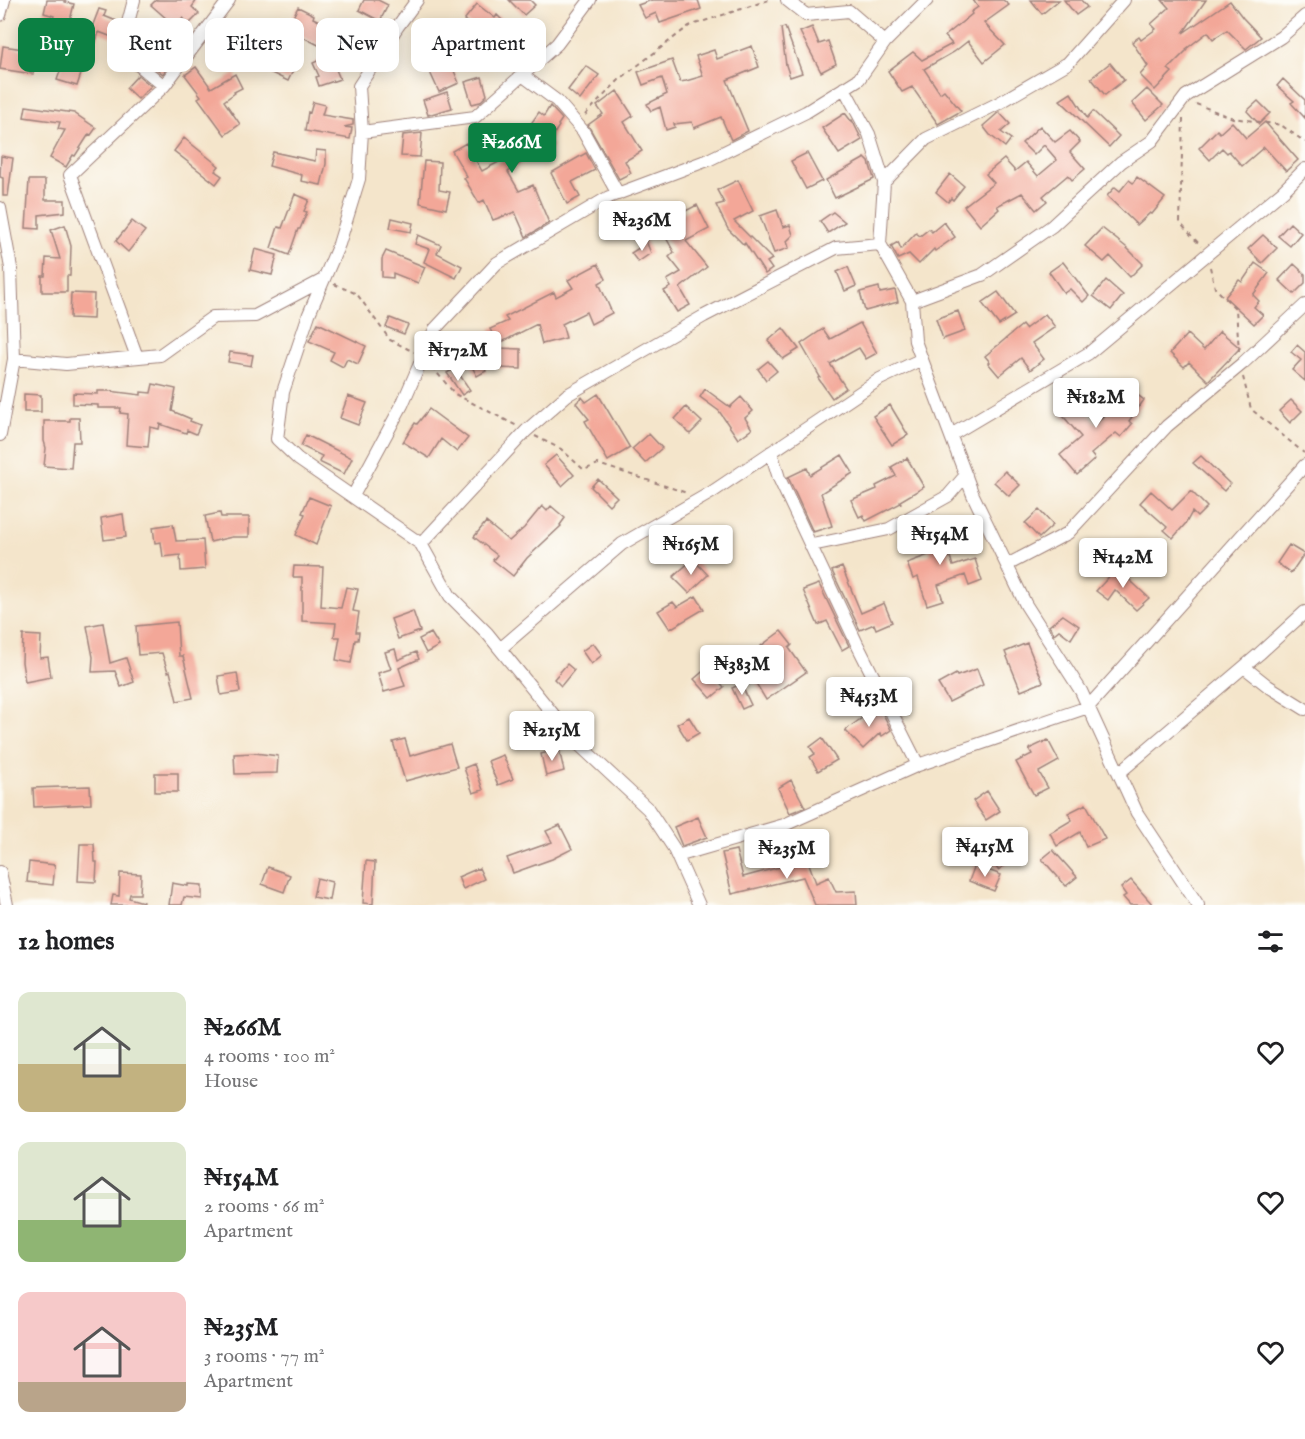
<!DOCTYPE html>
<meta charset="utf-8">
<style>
body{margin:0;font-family:"IM FELL English",serif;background:#f2f2f2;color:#202124;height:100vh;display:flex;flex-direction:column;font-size:22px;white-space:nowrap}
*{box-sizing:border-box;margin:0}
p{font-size:20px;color:#757577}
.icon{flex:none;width:33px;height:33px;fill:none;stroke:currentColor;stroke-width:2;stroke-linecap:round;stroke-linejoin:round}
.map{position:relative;height:905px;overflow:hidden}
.sheet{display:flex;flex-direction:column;background:#fff;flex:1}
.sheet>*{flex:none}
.top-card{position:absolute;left:18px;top:18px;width:600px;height:54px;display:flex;gap:12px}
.price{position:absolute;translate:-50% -51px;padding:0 14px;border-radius:6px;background:#fff;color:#222;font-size:20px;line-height:39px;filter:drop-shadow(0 2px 3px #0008)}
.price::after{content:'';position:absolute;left:50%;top:36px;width:18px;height:14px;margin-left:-9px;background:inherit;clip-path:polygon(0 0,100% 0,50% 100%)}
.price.selected{background:#0b8043;color:#fff}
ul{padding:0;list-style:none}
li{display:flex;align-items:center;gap:18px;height:150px;padding:0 18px}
li span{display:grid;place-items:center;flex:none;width:168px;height:120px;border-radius:12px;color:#555}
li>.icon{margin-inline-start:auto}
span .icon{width:72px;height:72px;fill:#fffc;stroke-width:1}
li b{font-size:26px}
h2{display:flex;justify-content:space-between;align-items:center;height:72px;padding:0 18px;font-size:26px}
.pill{padding:0 21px;border-radius:12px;background:#fff;box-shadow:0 3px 15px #0003;font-size:21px;line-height:54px}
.pill.selected{background:#0b8043;color:#fff}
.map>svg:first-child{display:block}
.building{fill:#f3a798}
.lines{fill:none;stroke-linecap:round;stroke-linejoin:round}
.minor-casing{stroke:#9f827b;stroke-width:14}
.path{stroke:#9f827b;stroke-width:2;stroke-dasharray:4.5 4.5;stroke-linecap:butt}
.minor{stroke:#fff;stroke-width:12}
</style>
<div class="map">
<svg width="1305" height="905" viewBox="0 0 1305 905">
<rect width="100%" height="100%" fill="#fdfcf7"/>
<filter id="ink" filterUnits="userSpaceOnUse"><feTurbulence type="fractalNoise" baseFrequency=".0167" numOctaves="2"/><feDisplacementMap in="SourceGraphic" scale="12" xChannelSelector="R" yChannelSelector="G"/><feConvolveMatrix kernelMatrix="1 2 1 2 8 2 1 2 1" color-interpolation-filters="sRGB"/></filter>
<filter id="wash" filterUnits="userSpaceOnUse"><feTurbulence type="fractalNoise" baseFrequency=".008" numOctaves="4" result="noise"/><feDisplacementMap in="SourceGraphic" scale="24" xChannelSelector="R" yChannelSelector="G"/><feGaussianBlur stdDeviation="1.35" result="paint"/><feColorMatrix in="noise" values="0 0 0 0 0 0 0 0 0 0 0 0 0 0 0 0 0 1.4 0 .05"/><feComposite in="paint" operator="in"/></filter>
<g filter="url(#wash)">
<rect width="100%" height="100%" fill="#f4e5cb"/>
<g id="blocks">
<path class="building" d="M47 0H65V2L74 4 63 49 81 56 99 9 106 11 104 16 119 22 112 37 99 32 90 60 86 59 77 86 57 80 62 66 40 58 49 36 48 35 54 16 44 13Z
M156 0H197L192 7 199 14 189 24 183 18 176 27 151 5Z
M364 0H378L388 5 380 21 359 10Z
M509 0H530L535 5 524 15Z
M652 0H698L701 9 660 23 656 13 645 18 638 5Z
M973 0H1003L1009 5 984 23 1005 45 984 62 968 41 954 52 924 69 940 93 944 90 961 111 938 124 912 87 902 92 888 71 913 52 922 60 952 44 945 36 972 14 971 12 978 7Z
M1031 0H1059L1042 14Z
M1064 0H1081L1087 7 1076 15Z
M1162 0H1206L1183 33 1230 1 1243 18 1261 37 1246 49 1227 30 1213 39 1208 32 1186 49 1187 50 1168 69 1172 72 1155 90 1140 75 1148 66 1132 42 1139 37 1141 40 1156 29 1151 24 1169 8Z
M477 4 495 18 497 15 514 32 508 39 504 36 498 42 479 24 469 36 475 48 449 61 443 52 454 46 449 35 471 25 464 20Z
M298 7 314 15 313 18 342 32 332 52 303 37 291 56 298 60 288 81 263 69 274 44 282 31 285 33Z
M785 27 802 73 790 77 786 65 781 28Z
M812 27 819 44 828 41 836 64 821 72 800 32Z
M139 34 173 60 163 74 129 47Z
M3 46 36 51 33 74 0 69Z
M752 46 759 67 727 80 748 131 731 140 721 117 694 128 692 122 674 124 675 127 666 130 660 107 651 111 647 104 667 94 662 78 643 85 638 72 672 60 680 82 686 81 703 76 696 56 714 50 717 59Z
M330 55 340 79 319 86 316 77 319 76 313 63Z
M450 61 459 83 439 92 429 70Z
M1110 63 1124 80 1105 95 1091 78Z
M586 66 599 75 580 100 568 90Z
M196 67 211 88 235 74 242 88 234 92 235 93 224 101 240 124 225 135 198 98 201 96 185 75Z
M138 75 151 86 138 99 126 88Z
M482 77 487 95 480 102 472 104 465 82Z
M1283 79 1305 100V118L1291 103 1294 101 1277 86Z
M1147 89 1163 105 1146 120 1132 103Z
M617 91 633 116 624 122 642 151 625 161 631 173 619 179 588 125 603 114 597 106Z
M447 92 452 108 428 115 423 100Z
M1071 93 1087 118 1093 111 1119 136 1109 147 1060 100Z
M1258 101 1270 113 1259 124 1247 111Z
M313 102 325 105 322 115 353 120V125L344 127 352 128 350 139 305 131 308 112 310 113Z
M26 106 74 113 96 128 91 135 89 134 75 156 73 155 66 167 50 158 65 130 58 129 60 122 24 117Z
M550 106 562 119 558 125 559 126 549 142 553 146 547 152 542 147 508 172 519 191 533 185 549 223 526 237 515 212 493 220 484 200 479 203 464 178 467 177 452 151 466 143 482 171 514 154 502 138 514 129 517 133 525 125 528 128 539 112 544 116Z
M999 112 1010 124 1001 132 1011 139 1005 147 990 135 983 126Z
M845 113 851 121 852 120 862 140 839 154 822 128Z
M1232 122 1246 138 1265 122 1298 160 1286 171 1264 147 1242 166 1229 151 1227 153 1222 148 1210 160 1199 148 1217 130 1220 133Z
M1040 126 1055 142 1070 131 1080 142 1070 152 1085 169 1072 180 1068 175 1043 196 1047 201 1036 210 1022 193 997 206 999 209 980 226 964 206 994 183 986 174 1004 159 1015 171 1026 162 1038 176 1057 160 1044 145 1034 155 1022 143Z
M422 133 420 157 401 156 403 135Z
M184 138 219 166 215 171 222 176 216 184 174 151Z
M316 150 326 151V164L321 185 301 181 302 175 269 166 273 152 315 161Z
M586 153 595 170 572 182 580 197 567 204 551 173Z
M807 153 822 181 806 189 791 161Z
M1 156 13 158 8 196H3V178L0 177Z
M865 158 869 162 874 179 835 198 826 180Z
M424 161 440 162 439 190 450 192 446 209 420 203Z
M950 174 964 186 953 200 951 198 948 202 936 192Z
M1137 177 1165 198 1152 214 1150 213 1137 225 1107 196 1115 187 1120 191 1129 180 1133 183Z
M29 180H45V200H65V212L39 215V229L26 228Z
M738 180 753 211 734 221 772 259 767 262 772 269 765 274 745 243 744 245 728 229 716 205 724 203 717 190Z
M295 194 309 200 304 211 307 212 300 229H298L289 255 271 248 278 227 282 228Z
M697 205 709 229 686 241 707 267 680 288 690 305 677 312 664 291 671 287 667 280 681 272 669 257 674 252 659 225Z
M777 210 783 227 790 225 793 235 787 241 789 248 774 253 760 216Z
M833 212 845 222 828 233 820 221Z
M392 218 413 223 411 232 390 228Z
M132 221 145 231 128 252 116 241Z
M944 222 955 237 935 251 934 249 919 264 909 254 898 259 891 246 898 242 901 249 916 233 920 236 929 229 932 232Z
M1290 223 1301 233 1290 246 1278 236Z
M65 225 71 246 70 276H67V292H42V276H45L46 258 60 259 51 230Z
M1102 228 1126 247 1143 264 1130 277 1110 256 1104 262 1085 246Z
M418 235 441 245 437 253 462 266 456 278 424 262 429 249 415 244Z
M1263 235 1277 248 1262 263 1248 249Z
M646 241 651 253 638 262 631 253 639 248 638 244Z
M255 249 277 255 272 275 250 270Z
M386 251 425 267 418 283 393 273V278L382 277V259Z
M1063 262 1089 296 1083 302 1070 289 1064 293 1049 272Z
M1255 263 1269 273 1253 295 1259 301 1254 307 1263 315 1254 324 1225 297 1239 280 1242 282Z
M598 264 606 279 599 283 612 313 591 324 586 312 562 324 566 338 542 344 537 324 498 344 490 329 508 321 505 317 554 292 556 297 573 288 568 280Z
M1294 264 1305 274V283L1294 294 1279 280Z
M848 267 856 286 845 291 837 272Z
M1106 280 1123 295 1111 310 1093 296Z
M879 287 880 293 895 290 898 302 865 311 860 292Z
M998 292 1015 315 999 325 982 303Z
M71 293 94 294 93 319 70 318Z
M958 311 965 331 943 339 936 319Z
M1045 314 1055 327 1032 343 1044 359 1030 370 1021 358 999 376 988 363 990 362 985 356 1022 325 1025 329Z
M390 318 408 325 404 334 386 327Z
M318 323 366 346 358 364 347 359 343 367 330 360 334 352 309 341Z
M860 323 877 353 866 359 859 348 830 364 846 388 832 398 818 378 820 377 801 344 823 329 830 339Z
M783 328 799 349 783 359 768 341Z
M1220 331 1240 348 1208 381 1189 362 1184 367 1170 353 1187 334 1204 350Z
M466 334 486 371 477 376 457 338Z
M1297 345 1305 352V381L1292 370 1301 360 1291 352Z
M498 348 521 349V369L498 368Z
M230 352 253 355 251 366 228 362Z
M768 361 777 371 766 380 758 369Z
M455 368 470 390 462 395 447 373Z
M153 384 176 389 172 411 191 419 190 421 200 425 196 434 187 430 186 433 160 424 159 429 150 427 148 447 126 445 128 414 120 413 121 408H98V405L73 404V393L98 394V391H109L141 395V392L151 393Z
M705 389 730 407 741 397 753 411 745 418 752 429 738 439 719 411 700 397Z
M1131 390 1144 400 1129 421 1132 424 1121 437 1116 433 1091 454 1095 459 1077 475 1060 455 1081 437 1058 410 1074 397 1097 423 1112 406 1116 410Z
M24 394 41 395V412H24Z
M598 394 630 448 608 461 585 421 589 419 576 403 582 397 586 402Z
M348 396 367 403 358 425 340 418Z
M1291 400 1302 411 1290 423 1279 411Z
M890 405 908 435 892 445 873 416Z
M686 407 702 422 690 434 675 419Z
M429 409 468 438 457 452 441 439 429 458 403 442 415 423 417 424Z
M70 418H79L80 442H73L71 468 44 466 46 448 44 441V421H70Z
M649 434 662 448 645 463 632 449Z
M306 435 352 458 344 474 319 462 322 456 301 446Z
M556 455 574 475 562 486 544 465Z
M842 455 853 473 821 493 832 526 813 532 788 477 807 468 810 475Z
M1201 456 1230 484 1224 491 1193 463Z
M907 458 924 487 900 501 901 503 866 521 863 515 859 517 851 500 877 489 876 486 896 476 891 467Z
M1005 471 1020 485 1009 496 994 482Z
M598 479 617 497 609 505 591 487Z
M1151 491 1172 510 1191 491 1207 507 1197 517 1192 512 1186 523 1173 538 1164 530 1167 527 1140 503Z
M309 497 331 506 316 545 296 535 305 514 302 513Z
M542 506 547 511 551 506 565 518 560 525 561 526 527 558 513 576 493 560 497 555 474 537 486 522 509 541 524 528Z
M1039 510 1053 525 1039 538 1025 523Z
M220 513 221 517H249V537H232L210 542 205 516Z
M123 514 126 537 104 540 101 518Z
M941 523 952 549 948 551 953 566 975 559 982 581 969 586 965 575 938 585 943 600 927 605 918 577 913 579 907 563 931 554 921 530Z
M173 524 176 541 203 540 205 569 181 571 180 555 163 557 161 542 155 543 153 527Z
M1289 545 1304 554 1291 573 1277 563Z
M693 559 708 575 689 593 673 577Z
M294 566 323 567 321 606 341 608 346 587 358 589 353 611 359 612 356 632H359L358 640H355L351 663 336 660 340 637H334L336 623 302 621V577H293Z
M842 567 861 613 884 603 892 622 876 629 874 624 860 630 832 571Z
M1117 568 1149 598 1136 610 1115 590 1108 600 1096 591Z
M819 584 849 646 842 650 827 621 818 625 803 590Z
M696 596 704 609 670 629 658 611 673 602 677 607Z
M413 611 420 631 398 639 391 619Z
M1063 615 1079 626 1071 639 1059 630 1054 634 1049 626Z
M177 622 179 656H183L193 698 177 701 170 671 168 672 162 653 138 655 136 626Z
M103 623 110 663 126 658 134 682 121 687 115 671 92 672 93 657 87 626Z
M781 631 792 645 789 648 806 672 766 700 754 680 776 666 761 646Z
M431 633 439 646 426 653 419 639Z
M23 635 41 636 40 658 48 657 51 677 25 682 22 662Z
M593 643 602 655 591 664 582 651Z
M1027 643 1043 682 1021 691 1005 652Z
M395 649 398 660 416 652 419 659 399 668 405 686 384 692 378 673 391 669 385 652Z
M567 664 574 670 561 686 554 679Z
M707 668 724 687 711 698 694 679Z
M977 669 983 685 949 702 938 684 956 674 957 676Z
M237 673 240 692 221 695 218 676Z
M741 684 751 705 742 709 732 688Z
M879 706 891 730 882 736 880 733 863 749 845 730Z
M689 717 699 733 687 740 677 724Z
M822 738 837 760 818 771 810 757 815 754 810 747Z
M405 739 410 756 450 744 457 767 405 781 393 742Z
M1048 740 1059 761 1039 772 1048 788 1034 795 1016 762 1032 754 1029 749Z
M559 749 564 771 546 776 541 754Z
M255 753 278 756 277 773 235 774 234 754Z
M503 755 513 779 498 785 488 761Z
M474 764 483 790 473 793 464 768Z
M155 773H178V792H155Z
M791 780 805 807 790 813 778 788Z
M90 786 91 804 34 807 33 788Z
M987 791 1000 811 986 820 973 801Z
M1086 804 1105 839 1086 847 1080 832 1057 846 1050 833 1072 820 1068 813Z
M698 817 707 837 682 846 674 827Z
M560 825 572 849 552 859 513 873 507 858 552 842 546 831Z
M1006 840 1017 857 998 870 986 852Z
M80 844H94L95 862H97L96 882 78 881Z
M736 850 743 877 795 863 793 857 805 853 816 883 829 877 836 892 856 891 857 905H815L803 877 732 894 722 853Z
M1053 850 1077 877 1066 886 1042 859Z
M366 861 375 862 373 904 363 903Z
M29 862 55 865 53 885 27 882Z
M975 865 1001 875 994 891 969 881Z
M268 867 290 875 284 892 262 884Z
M479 868 484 879 463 889 458 877Z
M120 873 141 874 140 894H130L129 898 143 902 142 905H111L113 895 119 896Z
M317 878 332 882 329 900 313 897Z
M1131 880 1153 905H1130L1123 897 1126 895 1121 888Z
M172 883 188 886V884L202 885V899L184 897 182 905H169Z"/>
</g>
</g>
<g filter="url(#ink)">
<use href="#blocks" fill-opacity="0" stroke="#9f827b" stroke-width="1.5"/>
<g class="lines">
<g class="minor-casing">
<path id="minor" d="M134 0 125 34 117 47 164 86
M417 0 398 26 359 86 362 132 359 179 339 244 309 314 283 392 277 439 298 459 421 544 450 596 487 633 574 740 648 809 673 847 699 905
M787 0 806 15 849 11 885 42
M0 15 4 0
M522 75 557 101 583 131 618 194
M844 88 869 134 884 182 880 244 912 301 915 341 973 495 1026 605 1081 691 1137 813 1198 905
M362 132 475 117 557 44 590 0
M884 182 926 139 999 103 1068 63 1124 0
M0 208 11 268 14 359
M912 301 982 275 1052 226 1121 162 1152 141 1186 96 1281 37 1305 16
M137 357 70 175 164 86 229 0
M0 435 14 359 66 364 160 355 213 317 255 316 323 280
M951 435 1089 353 1283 191 1305 169
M771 452 779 478 858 646 918 765
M353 496 402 405 435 329 497 263 609 197 708 160 806 112 859 79 885 42 927 0
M421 544 526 431 567 395 704 316 836 248 880 244
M812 545 889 529 948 496 966 475
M1007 565 1068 533 1167 426 1243 363 1305 305
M500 649 622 544 712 492 880 379 922 359
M1244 667 1268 686 1305 709
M1119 773 1259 654 1305 612
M677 856 784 825 918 765 1088 707 1305 465
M0 872 7 905"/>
</g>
<path class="path" d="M1196 104 1233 118 1281 125 1305 142
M585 115 619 80 689 26 769 0
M1183 119 1180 223 1201 246
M1210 267 1215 288 1236 309 1239 351
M334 284 357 294 390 340 414 352
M432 367 455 394 517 426
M1243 377 1251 409 1304 453
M535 436 561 449 584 470 598 464 687 493"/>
<use href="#minor" class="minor"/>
</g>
</g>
</svg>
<b class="price selected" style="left:512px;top:174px">₦266M</b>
<b class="price" style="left:642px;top:252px">₦236M</b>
<b class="price" style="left:458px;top:382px">₦172M</b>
<b class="price" style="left:1096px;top:429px">₦182M</b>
<b class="price" style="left:940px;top:566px">₦154M</b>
<b class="price" style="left:691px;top:576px">₦165M</b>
<b class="price" style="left:1123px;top:589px">₦142M</b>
<b class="price" style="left:742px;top:696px">₦383M</b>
<b class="price" style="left:869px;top:728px">₦453M</b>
<b class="price" style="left:552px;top:762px">₦215M</b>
<b class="price" style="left:985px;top:878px">₦415M</b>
<b class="price" style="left:787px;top:880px">₦235M</b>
<div class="top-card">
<a class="pill selected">Buy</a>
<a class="pill">Rent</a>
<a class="pill">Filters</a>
<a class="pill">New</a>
<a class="pill">Apartment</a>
</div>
</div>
<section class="sheet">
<h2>12 homes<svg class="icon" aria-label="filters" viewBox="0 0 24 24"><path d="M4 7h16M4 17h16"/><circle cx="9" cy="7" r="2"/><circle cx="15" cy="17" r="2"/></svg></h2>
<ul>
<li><span style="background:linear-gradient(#dfe7d0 60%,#c2b280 0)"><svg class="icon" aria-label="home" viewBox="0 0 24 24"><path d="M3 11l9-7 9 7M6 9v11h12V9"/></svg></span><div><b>₦266M</b><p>4 rooms · 100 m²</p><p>House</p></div><svg class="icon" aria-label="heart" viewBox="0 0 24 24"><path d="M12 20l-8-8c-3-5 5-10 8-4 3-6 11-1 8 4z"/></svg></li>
<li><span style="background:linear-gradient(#dfe7d0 65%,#8fb573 0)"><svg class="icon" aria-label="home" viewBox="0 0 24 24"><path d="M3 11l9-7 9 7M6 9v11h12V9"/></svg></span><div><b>₦154M</b><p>2 rooms · 66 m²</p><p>Apartment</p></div><svg class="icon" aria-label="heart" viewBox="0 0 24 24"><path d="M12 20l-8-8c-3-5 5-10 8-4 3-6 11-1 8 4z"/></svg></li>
<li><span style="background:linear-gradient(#f6c9c9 75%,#b9a48a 0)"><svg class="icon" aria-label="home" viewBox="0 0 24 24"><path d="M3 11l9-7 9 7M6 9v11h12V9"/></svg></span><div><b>₦235M</b><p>3 rooms · 77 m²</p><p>Apartment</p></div><svg class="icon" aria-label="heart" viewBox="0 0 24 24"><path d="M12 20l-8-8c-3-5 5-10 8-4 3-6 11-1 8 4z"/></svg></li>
</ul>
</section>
